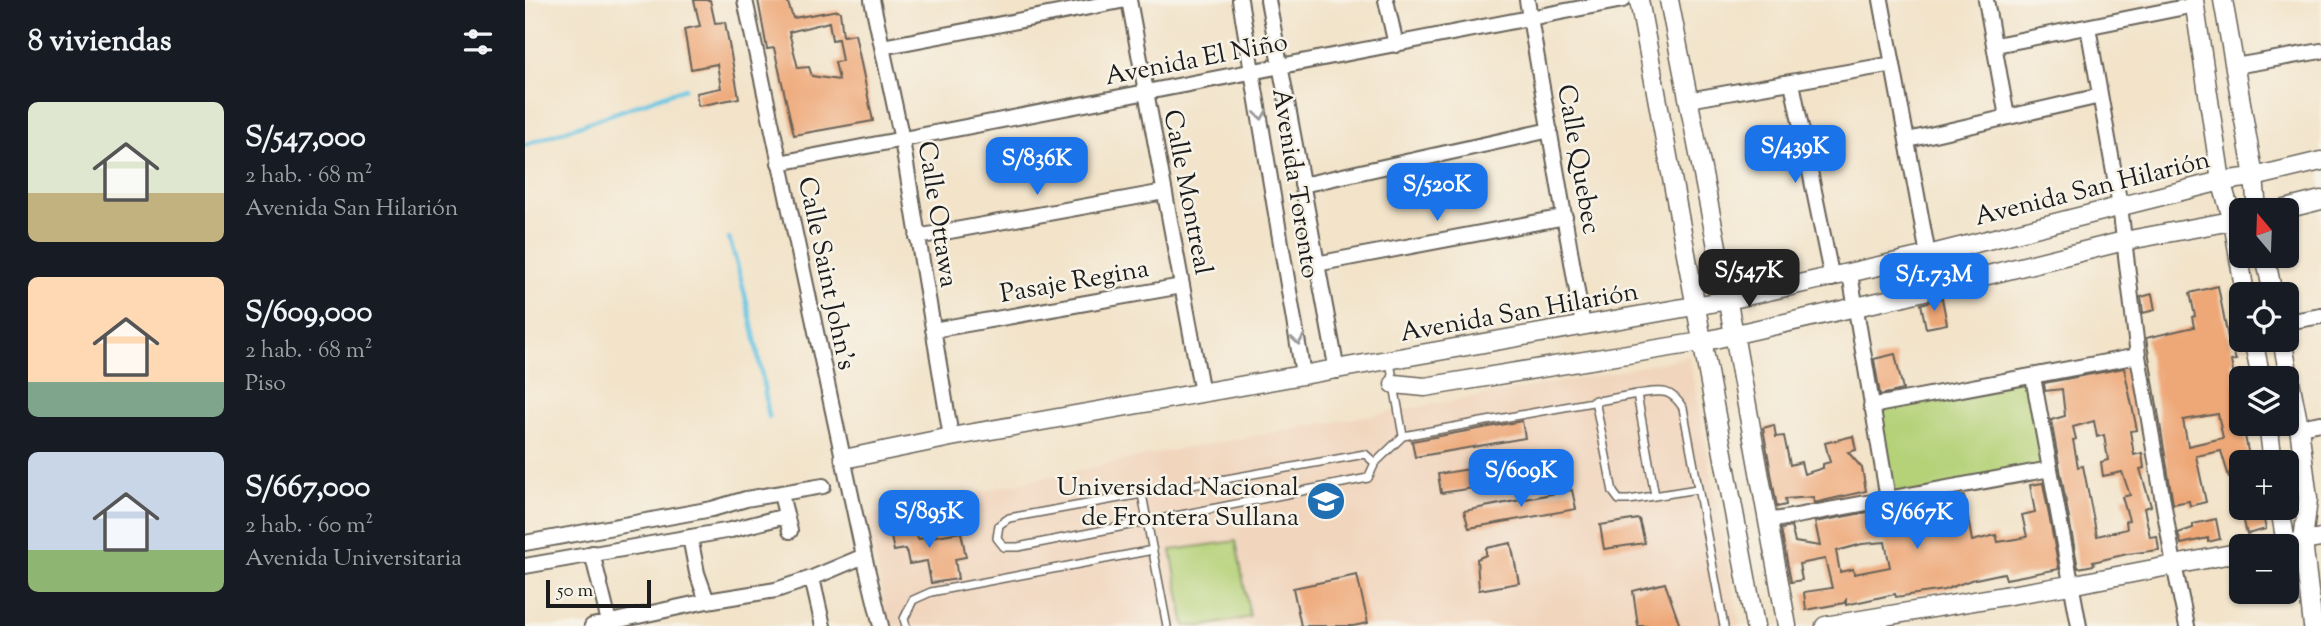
<!DOCTYPE html>
<html lang="es">
<meta charset="utf-8">
<style>
body{margin:0;font-family:"Sorts Mill Goudy",serif;background:#20242c;color:#f1f3f6;height:100vh;display:flex;flex-direction:column;font-size:26px;white-space:nowrap}
*{box-sizing:border-box;margin:0}
p{font-size:23px;color:#9ea1a6}
.icon{flex:none;width:38px;height:38px;fill:none;stroke:currentColor;stroke-width:2;stroke-linecap:round;stroke-linejoin:round}
.map{position:relative;flex:1;overflow:hidden}
.details{display:flex;flex-direction:column;background:#171b24;width:525px}
.details>*{flex:none}
.needle{width:46px;rotate:341deg}
.controls{position:absolute;left:1704px;top:198px;display:grid;gap:14px}
.controls a{display:grid;place-items:center;width:70px;height:70px;border-radius:10px;background:#171b24;box-shadow:0 2px 5px #0004;font-size:35px}
.scale{position:absolute;left:21px;bottom:18px;width:105px;box-sizing:border-box;padding-left:7px;border:4px solid #1c1c1c;border-top:0;font-size:19px;line-height:24px;white-space:nowrap;color:#1c1c1c;-webkit-text-stroke:5px #f7f3e8;paint-order:stroke}
.price{position:absolute;translate:-50% -60px;padding:0 16px;border-radius:14px;background:#1a73e8;color:#fff;font-size:23px;line-height:46px;filter:drop-shadow(0 2px 4px #0008)}
.price::after{content:'';position:absolute;left:50%;top:42px;width:21px;height:16px;margin-left:-10px;background:inherit;clip-path:polygon(0 0,100% 0,50% 100%)}
.price.on{background:#222;color:#fff}
ul{padding:0;list-style:none}
li{display:flex;align-items:center;gap:21px;height:175px;padding:0 28px}
li span{display:grid;place-items:center;flex:none;width:196px;height:140px;border-radius:10px;color:#555}
li>.icon{margin-inline-start:auto}
span .icon{width:84px;height:84px;fill:#fffc;stroke-width:1}
li b{font-size:30px}
h2{display:flex;justify-content:space-between;align-items:center;height:84px;padding:0 28px;font-size:30px}
main{display:flex;flex:1;min-height:0}
.map>svg:first-child{display:block}
.built{fill:#f1d5bd}
.green{fill:#b5d279;stroke:#68774a;stroke-width:2}
.lines{fill:none;stroke-linecap:round;stroke-linejoin:round}
.stream{stroke:#65c5e3;stroke-width:4.5}
.building{fill:#eea777;fill-rule:evenodd}
.service-casing{stroke:#676259;stroke-width:10}
.minor-casing{stroke:#676259;stroke-width:18}
.tertiary-casing{stroke:#676259;stroke-width:21}
.service{stroke:#fff;stroke-width:7}
.minor{stroke:#fff;stroke-width:14}
.tertiary{stroke:#fff;stroke-width:18}
.oneway{stroke:#999}
.labels{text-anchor:middle;stroke-width:5;stroke-linejoin:round;paint-order:stroke}
.street-label{font-size:26px;fill:#1c1c1c;stroke:#f7f3e8}
.poi-label{font-size:26px;fill:#1c1c1c;stroke:#f7f3e8;text-anchor:end}
</style>
<main>
<section class="details">
<h2>8 viviendas<svg class="icon" aria-label="filters" viewBox="0 0 24 24"><path d="M4 7h16M4 17h16"/><circle cx="9" cy="7" r="2"/><circle cx="15" cy="17" r="2"/></svg></h2>
<ul>
<li><span style="background:linear-gradient(#dfe7d0 65%,#c2b280 0)"><svg class="icon" aria-label="home" viewBox="0 0 24 24"><path d="M3 11l9-7 9 7M6 9v11h12V9"/></svg></span><div><b>S/547,000</b><p>2 hab. · 68 m²</p><p>Avenida San Hilarión</p></div></li>
<li><span style="background:linear-gradient(#ffd9b3 75%,#7fa58c 0)"><svg class="icon" aria-label="home" viewBox="0 0 24 24"><path d="M3 11l9-7 9 7M6 9v11h12V9"/></svg></span><div><b>S/609,000</b><p>2 hab. · 68 m²</p><p>Piso</p></div></li>
<li><span style="background:linear-gradient(#c9d6e8 70%,#8fb573 0)"><svg class="icon" aria-label="home" viewBox="0 0 24 24"><path d="M3 11l9-7 9 7M6 9v11h12V9"/></svg></span><div><b>S/667,000</b><p>2 hab. · 60 m²</p><p>Avenida Universitaria</p></div></li>
</ul>
</section>
<div class="map">
<svg width="1796" height="626" viewBox="0 0 1796 626">
<rect width="100%" height="100%" fill="#f7f3e8"/>
<filter id="ink" filterUnits="userSpaceOnUse"><feTurbulence type="fractalNoise" baseFrequency=".0143" numOctaves="2"/><feDisplacementMap in="SourceGraphic" scale="14" xChannelSelector="R" yChannelSelector="G"/><feConvolveMatrix kernelMatrix="1 2 1 2 8 2 1 2 1" color-interpolation-filters="sRGB"/></filter>
<filter id="wash" filterUnits="userSpaceOnUse"><feTurbulence type="fractalNoise" baseFrequency=".00686" numOctaves="4" result="noise"/><feDisplacementMap in="SourceGraphic" scale="28" xChannelSelector="R" yChannelSelector="G"/><feGaussianBlur stdDeviation="1.57" result="paint"/><feColorMatrix in="noise" values="0 0 0 0 0 0 0 0 0 0 0 0 0 0 0 0 0 1.4 0 .05"/><feComposite in="paint" operator="in"/></filter>
<g filter="url(#wash)">
<rect width="100%" height="100%" fill="#f2e3c9"/>
<path class="built" d="M1164 356 1215 626H363L343 516 638 452 1080 374Z"/>
<path class="green" d="M1508 377 1525 469 1363 499 1346 406Z
M711 541 725 617 680 626H660L646 550Z"/>
<g class="lines">
<path class="stream" d="M0 145 160 88
M204 238C223 297 234 356 244 417"/>
</g>
<g id="blocks">
<path class="building" d="M169 0H185L190 23 200 22 214 98 173 106 171 93 196 88 192 64 166 69 159 29 175 26Z
M233 0H262L268 18 313 10 315 12 318 36 330 34 348 121 269 135 249 48 242 49ZM304 22 307 40 313 39 317 61 310 62 314 80 287 76 284 67 273 68 264 32Z
M1693 286 1703 338 1711 360 1706 361 1725 462H1717V474L1704 477 1696 451 1671 456 1681 502 1665 506 1664 501 1648 504 1621 338 1669 327 1667 317 1670 316 1665 293ZM1693 414 1698 438 1663 446 1658 420Z
M1627 294 1630 310 1618 313 1616 297Z
M1417 298 1422 324 1401 328 1396 304Z
M1370 354 1378 390 1355 395 1349 359Z
M1599 368 1612 430 1605 431 1609 455 1617 453 1619 468 1615 469 1626 506 1619 508 1625 537 1632 536 1634 550 1602 554 1568 562 1569 565 1553 568 1526 420 1540 416 1537 389 1520 391 1519 383ZM1569 421 1572 437 1579 435 1583 460 1576 462 1578 476 1597 472 1605 495 1597 497 1604 520 1601 521 1602 529 1572 536 1558 466 1553 467 1548 440 1551 439 1548 427Z
M997 421 1000 438 890 457 887 441Z
M1249 425 1251 437 1259 436 1265 465 1276 462 1279 474 1298 468V464L1305 462 1300 443 1328 436 1331 450 1323 452 1337 468 1341 491 1289 503 1288 497 1260 499 1261 505 1252 507 1238 428Z
M1020 457 1023 476 916 493 913 474Z
M1518 483 1534 569 1481 579 1479 573 1446 580 1419 590 1371 597 1370 594 1321 605V600L1319 603 1281 610 1279 592 1307 588 1300 559 1274 564 1277 580 1266 582 1256 529 1266 527 1270 542 1295 546 1290 522 1386 504 1387 507 1439 496 1447 541 1471 535 1473 542 1502 537 1497 515 1510 512 1505 485ZM1360 542 1365 567 1329 574 1328 569 1315 572 1311 551 1337 544Z
M1047 490 1051 509 944 528 939 511Z
M1736 508 1741 529 1722 534 1717 513Z
M388 518 393 539 436 532 441 557 430 559 433 579 406 583 402 561 384 564 381 549 369 551 363 523Z
M1114 519 1120 543 1079 549 1075 525Z
M1691 519 1695 539 1683 542V538L1656 544 1653 533 1668 528V524Z
M986 543 994 583 954 590 952 559 961 555V548Z
M832 575 843 623 828 626H776L768 588Z
M1140 583 1155 626H1113L1108 591Z"/>
</g>
</g>
<g filter="url(#ink)">
<use href="#blocks" fill-opacity="0" stroke="#676259" stroke-width="2"/>
<g class="lines">
<g class="service-casing">
<path id="service" d="M1112 394 1130 496
M1070 400 1088 492 1094 500H1104L1172 489
M878 436 1112 394C1135 391 1145 387 1158 408L1199 626
M850 463 840 454 484 518 474 525 472 538 479 547H493L843 478 850 463 878 436 865 362
M617 494 642 626
M381 626 379 619 388 600 406 592 628 550"/>
</g>
<g class="minor-casing">
<path id="minor" d="M220 0 339 556 356 626
M347 0 377 140 426 437
M604 0 677 393
M715 0 778 374
M743 0 812 371
M861 0 871 45
M1002 0 1058 326
M1356 0 1403 255
M1461 0 1482 117
M1563 27 1595 206 1613 356 1649 565 1662 626
M1471 45 1670 5
M357 47 601 0
M1710 66 1796 51
M1267 83 1307 279
M1163 100 1368 64
M1383 140 1575 96
M254 163 1098 0
M777 185 1025 130
M392 237 639 192
M791 264 1040 217
M1325 274 1363 499
M1762 322 1796 316
M408 330 657 286
M1508 377 1554 626
M1346 406 1613 356
M1774 427 1796 423
M256 494 265 531
M1244 521 1525 469
M165 537 172 573 182 601
M0 543 187 509 221 499 298 486
M67 553 85 626
M0 566 206 530 261 516
M287 578 298 626
M67 626 182 601 251 590 287 578 339 556"/>
</g>
<g class="tertiary-casing">
<path id="tertiary" d="M1114 0 1230 626
M1144 0 1209 334 1262 626
M1669 0 1696 181 1708 221 1720 294
M1698 0 1729 177 1732 210
M1756 210 1796 200
M1740 256 1748 294
M1728 340 1736 378
M1757 340 1774 427 1783 499 1778 541 1788 626
M869 384 900 387 1176 342 1375 297 1599 241 1717 219
M1743 424 1748 462
M319 459 426 437 1203 300 1403 255 1696 181 1729 177 1796 161
M1755 508 1761 544
M1750 546 1796 538
M1300 626 1545 585 1717 552"/>
</g>
<use href="#service" class="service"/>
<use href="#minor" class="minor"/>
<use href="#tertiary" class="tertiary"/>
</g>
<defs><path id="oneway-chevron" d="M-2-3.5L2.5 0L-2 3.5" fill="none" stroke-width="1.6" stroke-linecap="round" stroke-linejoin="round" transform="scale(1.75)"/></defs>
<g class="oneway">
<use href="#oneway-chevron" transform="translate(736 115) rotate(81)"/>
<use href="#oneway-chevron" transform="translate(773 340) rotate(81)"/>
</g>
</g>
<defs>
<g id="university-disc" transform="scale(2.0125)"><circle r="9.5" fill="#1f6fb2" stroke="#f7f3e8"/><path d="M0-5L7-2L0 1L-7-2ZM-4 1L0 2.5L4 1V4Q0 6-4 4Z" fill="#fff"/></g>
</defs>
<g fill-rule="evenodd">
<use href="#university-disc" x="801" y="501"/>
</g>
<g class="labels">
<g class="street-label">
<text transform="translate(671 58) rotate(-11)" y="9">Avenida El Niño</text>
<text transform="translate(1055 159) rotate(80)" y="9">Calle Quebec</text>
<text transform="translate(772 183) rotate(81)" y="9">Avenida Toronto</text>
<text transform="translate(1567 187) rotate(-14)" y="9">Avenida San Hilarión</text>
<text transform="translate(664 192) rotate(79)" y="9">Calle Montreal</text>
<text transform="translate(414 214) rotate(81)" y="9">Calle Ottawa</text>
<text transform="translate(303 273) rotate(78)" y="9">Calle Saint John's</text>
<text transform="translate(549 280) rotate(-10)" y="9">Pasaje Regina</text>
<text transform="translate(994 311) rotate(-10)" y="9">Avenida San Hilarión</text>
</g>
<g class="poi-label">
<text x="774" y="495">Universidad Nacional<tspan x="774" dy="30">de Frontera Sullana</tspan></text>
</g>
</g>
</svg>
<div class="controls">
<a><svg class="needle" viewBox="-14 -14 28 28"><path d="M0-13l5 13h-10z" fill="#e53935"/><path d="M0 13l5-13h-10z" fill="#9ea1a6"/></svg></a>
<a><svg class="icon" aria-label="locate" viewBox="0 0 24 24"><circle cx="12" cy="12" r="6"/><path d="M12 2v4M12 18v4M2 12h4M18 12h4"/></svg></a>
<a><svg class="icon" aria-label="layers" viewBox="0 0 24 24"><path d="M12 4l9 5-9 5-9-5zM3 14l9 5 9-5"/></svg></a>
<a>+</a>
<a>−</a>
</div>
<div class="scale">50 m</div>
<b class="price" style="left:1270px;top:185px">S/439K</b>
<b class="price" style="left:512px;top:197px">S/836K</b>
<b class="price" style="left:912px;top:223px">S/520K</b>
<b class="price on" style="left:1224px;top:309px">S/547K</b>
<b class="price" style="left:1409px;top:313px">S/1.73M</b>
<b class="price" style="left:996px;top:509px">S/609K</b>
<b class="price" style="left:404px;top:550px">S/895K</b>
<b class="price" style="left:1392px;top:551px">S/667K</b>
</div>
</main>
